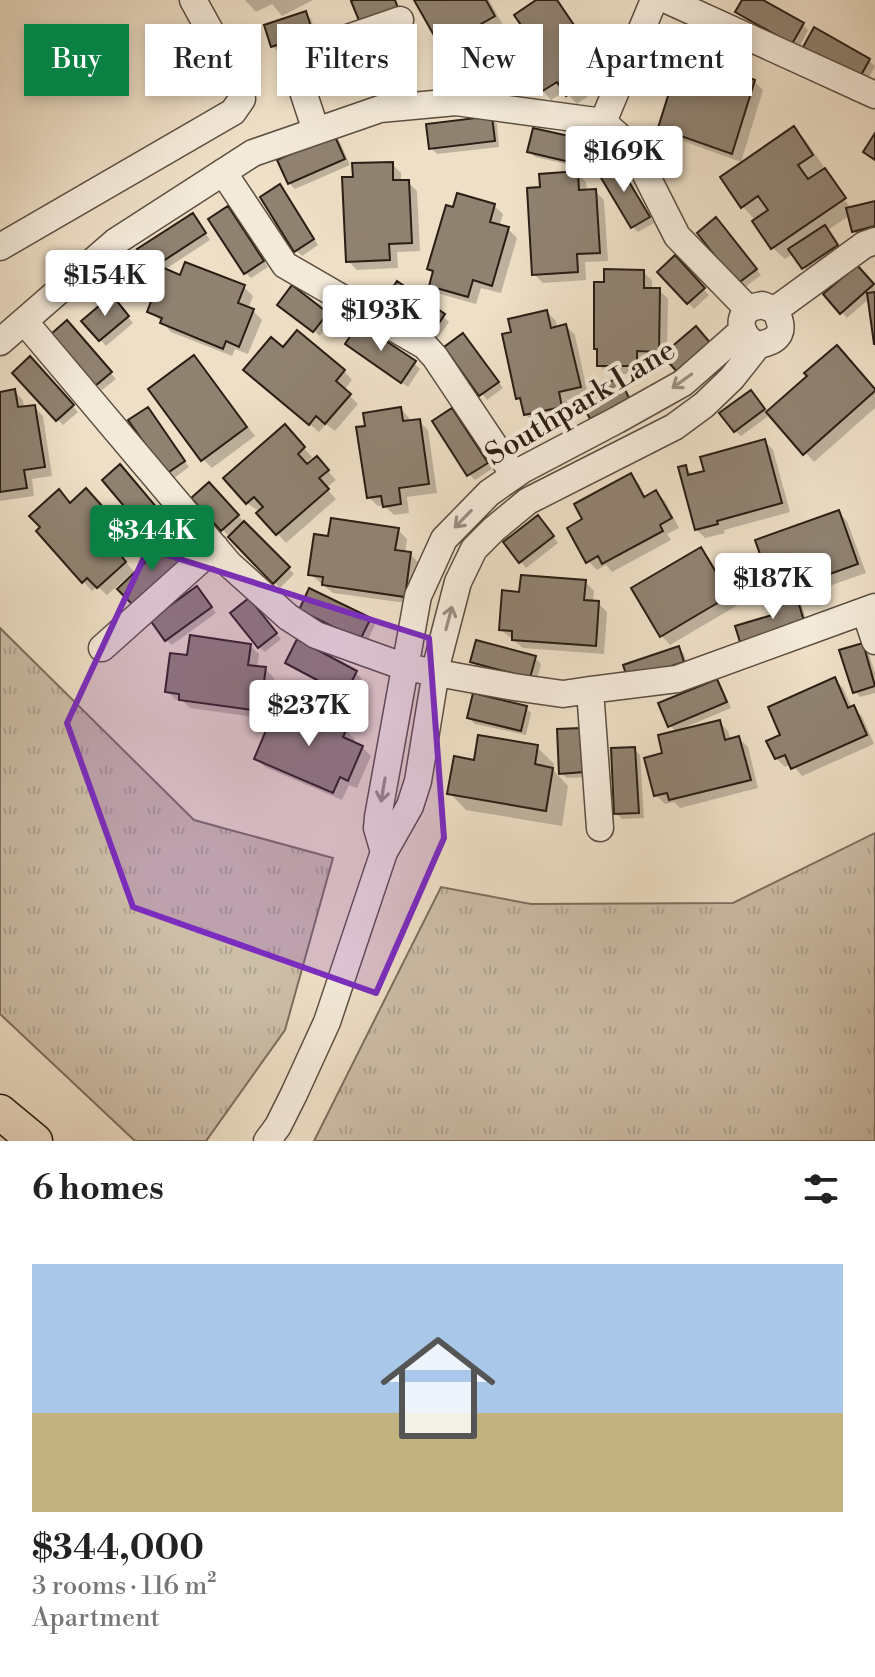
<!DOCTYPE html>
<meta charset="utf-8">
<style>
body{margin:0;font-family:"Libre Bodoni",serif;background:#f2f2f2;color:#222;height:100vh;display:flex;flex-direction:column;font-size:30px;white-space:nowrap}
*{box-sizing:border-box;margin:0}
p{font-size:26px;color:#767676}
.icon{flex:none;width:44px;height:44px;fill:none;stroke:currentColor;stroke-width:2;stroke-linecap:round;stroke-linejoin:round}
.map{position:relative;height:1141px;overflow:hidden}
.details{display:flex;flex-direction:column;background:#fff;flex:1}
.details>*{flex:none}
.banner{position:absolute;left:24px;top:24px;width:828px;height:72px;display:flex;gap:16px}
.price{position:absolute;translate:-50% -68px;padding:0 18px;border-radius:8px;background:#fff;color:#222;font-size:26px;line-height:52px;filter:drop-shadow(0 2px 4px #0008)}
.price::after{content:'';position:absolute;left:50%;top:48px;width:24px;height:18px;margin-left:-12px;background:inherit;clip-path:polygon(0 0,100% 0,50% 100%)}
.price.selected{background:#0b8043;color:#fff}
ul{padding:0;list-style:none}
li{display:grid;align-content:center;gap:16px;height:424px;padding:0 32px}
li span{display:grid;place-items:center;height:248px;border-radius:0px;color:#555}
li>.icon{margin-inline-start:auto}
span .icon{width:144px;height:144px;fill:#fffc;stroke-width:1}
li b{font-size:34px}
h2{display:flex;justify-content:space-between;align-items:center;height:96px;padding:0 32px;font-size:34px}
.chip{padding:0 28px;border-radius:0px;background:#fff;box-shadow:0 4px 12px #0003;font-size:28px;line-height:72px}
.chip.selected{background:#0b8043;color:#fff}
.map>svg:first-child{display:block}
.grass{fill:url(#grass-tufts);stroke:#7c6e5e;stroke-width:2}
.shadow{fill:#0003}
.building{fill:#908271;stroke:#2b1d14;stroke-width:2}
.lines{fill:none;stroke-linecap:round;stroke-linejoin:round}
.minor-casing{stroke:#5c4e40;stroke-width:29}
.major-casing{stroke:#2b1d14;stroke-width:37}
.minor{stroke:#f4eada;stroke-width:26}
.major{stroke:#eedfc6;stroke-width:34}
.oneway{stroke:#9a8e81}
.marked{fill:#7b2cbf;fill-opacity:0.2;stroke:#7b2cbf;stroke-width:6;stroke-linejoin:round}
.labels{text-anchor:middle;stroke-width:8;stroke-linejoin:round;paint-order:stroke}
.street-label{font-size:30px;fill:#2b1d14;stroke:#f4eada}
</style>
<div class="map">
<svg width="875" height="1141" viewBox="0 0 875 1141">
<defs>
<pattern id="grass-tufts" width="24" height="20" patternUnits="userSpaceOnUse" patternTransform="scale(2)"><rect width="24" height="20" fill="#cdbea8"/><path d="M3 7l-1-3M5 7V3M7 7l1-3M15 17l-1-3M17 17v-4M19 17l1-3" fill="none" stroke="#b0a390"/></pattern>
</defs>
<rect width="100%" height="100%" fill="#eedfc6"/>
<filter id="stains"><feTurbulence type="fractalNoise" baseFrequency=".0025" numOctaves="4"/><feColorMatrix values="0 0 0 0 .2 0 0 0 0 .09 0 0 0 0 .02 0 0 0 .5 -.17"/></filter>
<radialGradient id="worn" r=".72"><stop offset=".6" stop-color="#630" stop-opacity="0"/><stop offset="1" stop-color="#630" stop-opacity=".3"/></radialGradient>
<path class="grass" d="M0 628 194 820 333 858 285 1030 206 1141H135L0 1014Z
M875 833V1141H314L441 887 531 904 733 903Z"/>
<path class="shadow" d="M245 0H313L282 16 272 4 256 12Z
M416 0H489L503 25 488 33 497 49 459 70H478L484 75V96H465L459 70 450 61Z
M539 0 559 1 604 69 599 72 607 83 577 104 565 91 551 100 543 91 508 40 526 28Z
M744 0H759L803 25 808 30 799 48 743 17 738 11Z
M305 13 311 19 318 39 278 52 273 46Z
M404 37 410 43 416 66 377 76 371 70Z
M805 47 869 61 875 66 865 84 811 52Z
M716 64 724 72 754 81 763 90 741 162 669 136 660 127Z
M491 118 497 124 499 147 437 154 431 148Z
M794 129 806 141 824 167 822 168 835 181H831L850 207 852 205 854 208 875 203V233L860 237 854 231 850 215 828 230 842 251 809 273 794 253 785 259 773 248 755 222 756 221 743 207 723 178Z
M334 136 340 142 350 165 295 189 289 183Z
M595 144 601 150 596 171 535 157 530 152Z
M616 162 622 168 654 223 638 232 632 226Z
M392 164 401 173V182H408L417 191 420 251 397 252 398 268 357 270 348 261Z
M577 173 586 182 587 192 595 191 604 200 608 261 585 262 586 280 543 283 534 274 542 189Z
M285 192 318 245 302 256 296 250Z
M494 206 503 214 499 227 508 229 517 238 501 293 481 288 476 304 440 294 431 285 435 274 430 269 454 209Z
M233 214 268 267 251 278 246 273Z
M198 221 210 240 158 274 152 268Z
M722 226 761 275 744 288 739 283Z
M675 258 709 295 694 309 660 272Z
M857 268 875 287V338L870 298 847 318 826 294Z
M643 272 652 280V290H659L668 299 667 353 669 360H645V374H608L599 365V352L596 348 606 284Z
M181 277 244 287 253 296 248 309 253 311 262 320 248 354 235 349 232 356 171 332 162 322 149 311Z
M117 303 133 323 106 346 84 321Z
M391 307 443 316 449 322 437 339Z
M286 310 327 314 332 320 320 336Z
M547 312 556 321 557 328 566 326 575 335 588 395 619 379 624 385 634 406 597 424 591 418 581 397 567 400 570 415 534 423 525 414 523 403 518 398 513 333Z
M73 329 116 379 102 390 54 335Z
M469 341 503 388 487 400 447 348Z
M347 344 414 363 420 369 408 387Z
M283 350 344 371 352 380 344 390 358 404 335 431 326 424 319 432 255 378Z
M194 357 202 366 255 436 212 468 203 459Z
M30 359 78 412 63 425 14 373Z
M875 390V408L814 462 771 414 741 436 735 431 756 398 768 414Z
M14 391 23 400 24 408 34 407 43 416 52 476 32 479 34 496 0 501V394Z
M401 409 409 418 410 422 419 421 428 430 437 493 407 497 409 513 394 515 384 505 378 506 369 497 368 428Z
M452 410 458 416 492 469 475 480 469 474Z
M153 415 189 467 173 479 167 473Z
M293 436 312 457 305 464 325 468 336 480 326 488 336 499 286 543 257 510 247 503Z
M764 441 773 450 790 512 724 530 725 533 705 538 696 529 685 467 694 476 707 472Z
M125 472 167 521 151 534 146 529Z
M630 475 639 484 646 498 656 492 665 501 679 528 667 534 671 540 612 572 606 565 597 570 588 561Z
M209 485 294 574 280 588 223 530 194 498Z
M95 500 136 546 122 558 136 574 134 576 131 574 107 595 97 586 92 591 39 532 71 505Z
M838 512 847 521 866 573 795 598 802 606 809 629 747 647 742 641 775 616 786 603 776 593Z
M543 523 558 543 526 568 506 543Z
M398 530 407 539 405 554H410L419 563 414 604 333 593 310 574 330 538Z
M701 549 709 558 719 575 722 573 731 582 743 602 670 645 662 636Z
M585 582 594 591 593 603H598L607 612 604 654 523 648 501 630 521 594Z
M203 594 216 613 172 645 166 640Z
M254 606 281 639 265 652 259 647Z
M302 610 370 619 375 625 366 644 307 615Z
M862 645 868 651 875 673V693L860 697 855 691Z
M250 646 259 654 257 668 265 669 274 678 269 719 190 708 183 701 176 700 167 691 189 657Z
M678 648 684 654 688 667 636 685Z
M535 658 541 664 536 683 478 668 472 662Z
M287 662 356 673 362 679 351 699 293 668Z
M834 679 843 688 852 708H853L862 716 874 744 802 776 792 764 785 767 776 758 782 736Z
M716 681 722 687 731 708 681 729 682 731 719 722 728 731 731 740 739 738 748 747 758 788 680 808 674 802 665 804 656 795 664 754 677 733 670 725Z
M526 708 531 713 526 735 475 724 469 718Z
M346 730 355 739 353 744 362 747 371 756 357 788 349 785 342 800 265 767 256 758Z
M559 731 589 777 567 778 561 773Z
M537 747 554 764 553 770 568 786 562 826 466 810 450 793 475 762Z
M634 749 640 755 644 818 622 819 616 813Z"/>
<path class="building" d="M354 0H395L398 8 360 23 351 1Z
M414 0H486L495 16 481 24 490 39 449 62Z
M536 0H557L597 59 592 62 600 74 566 96 557 82 541 92 505 40 523 28 514 15Z
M742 0H763L804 23 792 44 735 12Z
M306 11 313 33 271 47 264 25Z
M814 27 870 59 859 79 803 47Z
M405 35 411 60 369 71 362 46Z
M682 51 717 62 715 67 755 80 732 154 658 128Z
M436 68H479V91L437 94Z
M492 116 495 141 429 149 426 124Z
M794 126 813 155 798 165 808 179 825 168 846 198 771 249 752 221 768 210 758 196 741 208 720 177Z
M533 128 596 142 591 167 527 152Z
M875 133V160L863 152Z
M334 134 345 159 288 184 277 160Z
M616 160 650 217 631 228 597 171Z
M393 162V180H409L412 243 389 244 390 260 346 262 342 177H353L352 163Z
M578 171 579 190 596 189 600 253 577 254 578 272 532 275 527 188 540 187 539 174Z
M280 184 314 239 294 252 260 197Z
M457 193 495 204 490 222 509 227 492 286 473 280 468 297 429 286 433 271 427 269 446 205 453 207Z
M875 201V226L852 232 846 208Z
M228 206 264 261 244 274 208 219Z
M193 213 206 233 151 269 137 249Z
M716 217 757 269 737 284 697 233Z
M825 225 838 245 802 269 788 249Z
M675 255 705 288 687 304 657 272Z
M185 262 245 285 238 303 254 309 239 347 226 341 223 349 160 323 162 318 147 312 164 268 180 275Z
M857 265 874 284 840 314 823 294Z
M604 269 644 270V288H660L659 352 637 351V366H597V349H594V282H604Z
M397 281 445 314 431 335 383 302Z
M292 285 328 313 313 332 277 305Z
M875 292V344H874L867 293Z
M112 295 129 316 99 341 81 321Z
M547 310 551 328 566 324 581 387 559 392 562 407 524 415 520 398 516 399 502 334 511 332 508 319Z
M67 320 112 372 95 386 51 334Z
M359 323 416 361 401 383 345 344Z
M696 326 712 345 679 374 662 355Z
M297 330 345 370 336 381 351 394 325 424 316 416 309 425 243 370 271 337 283 347Z
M463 333 499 382 479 396 444 347Z
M837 345 875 389V391L803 455 766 412 807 376 804 373Z
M194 355 247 427 201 461 148 389Z
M30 356 74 405 56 421 12 373Z
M619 377 630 400 590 419 579 397Z
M15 389 18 407 35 405 45 467 24 470 27 488 0 492V392Z
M751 390 765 409 734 432 719 413Z
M148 407 185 461 166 474 128 420Z
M401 407 403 421 420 419 429 484 399 488 401 504 383 507 381 496 367 498 356 427 365 426 363 413Z
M452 408 488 463 467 476 432 421Z
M285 424 305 447 298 454 307 464 317 456 329 470 319 478 329 489 276 535 256 513 263 507 254 497 246 504 223 478Z
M765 439 782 503 717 521 718 524 695 530 678 467 686 465 688 475 704 471 700 457Z
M120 464 163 515 144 530 102 480Z
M631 473 644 497 656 490 672 518 660 525 663 531 602 564 598 556 586 563 567 528 582 519 574 504Z
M209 482 239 515 221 531 191 498Z
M86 488 129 536 115 548 126 562 97 588 87 578 82 583 36 531 40 527 29 516 59 489 70 503Z
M839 510 858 564 774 594 755 540Z
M538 515 554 536 519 563 503 542Z
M331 518 399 528 395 550 411 552 405 597 322 585 323 577 308 575 314 534 328 536Z
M244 521 290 567 273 584 228 537Z
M170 539 187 557 135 607 117 589Z
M701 547 717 574 722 570 736 592 660 637 631 588Z
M521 575 586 580 584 600 599 601 596 646 512 640V631L499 630 502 590 519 592Z
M197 586 212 607 165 641 150 620Z
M309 588 371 618 360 640 299 610Z
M249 598 277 633 258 648 230 613Z
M797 598 805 624 740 642 735 626 772 615 770 606Z
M190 635 251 644 248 665 266 667 260 711 179 700V694L165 692 170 653 187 655Z
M297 639 357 671 345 695 285 663Z
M476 640 536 656 530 678 470 662Z
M863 643 875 686 853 693 839 650Z
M679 646 684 662 628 680 623 665Z
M835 677 848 708 854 705 867 735 791 769 785 755 775 759 766 741 780 735 768 707Z
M717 679 727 702 668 727 658 703Z
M473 693 527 706 521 731 467 718Z
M285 701 347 728 343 737 363 746 348 781 340 777 333 793 254 759 269 723 275 726Z
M720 720 725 740 739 736 751 780 669 800 667 793 654 796 644 758 662 753 658 735Z
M581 728 584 772 559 774 557 729Z
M478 735 538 745 535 764 553 768 546 811 447 794 454 756 474 760Z
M635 747 639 813 614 814 611 748Z"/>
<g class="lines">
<g class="minor-casing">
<path id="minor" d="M667 0 875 95
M603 122 654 0
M316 131 298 76 297 64 304 53 400 20
M223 172 285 265 425 346 435 357 514 475
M0 247 233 112 242 99 240 85 193 0
M775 310 864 245 875 241
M24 321 229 564 288 617 316 635 405 667 514 687 563 694 590 690 677 679 875 607
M0 342 115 242 253 153 380 109 456 102 603 122 633 149 677 236 748 309
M865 611 875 641
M102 648 215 547
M590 690 600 828
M384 852 377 828 378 817 418 596 444 539 489 493 522 470 617 420 683 383 742 331
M267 1141 278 1126 294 1094 327 1022 384 852 410 806 418 781 438 659 458 582 474 549 494 529 528 501 674 427 704 405 732 378 758 345C781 341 786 330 775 310L762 305C758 306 753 307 749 309 734 320 744 340 758 345"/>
</g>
<g class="major-casing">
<path id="major" d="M0 1112 35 1141"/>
</g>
<use href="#minor" class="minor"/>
<use href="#major" class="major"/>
</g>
<defs><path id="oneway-shaft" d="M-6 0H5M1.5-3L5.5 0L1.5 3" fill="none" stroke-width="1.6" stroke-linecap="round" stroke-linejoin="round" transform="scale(2)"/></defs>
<g class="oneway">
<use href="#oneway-shaft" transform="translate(682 381) rotate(144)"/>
<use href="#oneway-shaft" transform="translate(463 519) rotate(134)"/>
<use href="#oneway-shaft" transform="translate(449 618) rotate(-75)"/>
<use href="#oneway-shaft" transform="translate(383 790) rotate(100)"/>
</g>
<path class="marked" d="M148 549 429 638 444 838 376 993 133 907 67 723Z"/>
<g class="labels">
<g class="street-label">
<text transform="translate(580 402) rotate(-31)" y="10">Southpark Lane</text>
</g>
</g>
<rect width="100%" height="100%" filter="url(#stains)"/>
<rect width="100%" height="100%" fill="url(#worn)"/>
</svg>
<b class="price" style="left:624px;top:194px">$169K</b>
<b class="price" style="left:105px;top:318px">$154K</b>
<b class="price" style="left:381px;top:353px">$193K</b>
<b class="price selected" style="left:152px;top:573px">$344K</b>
<b class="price" style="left:773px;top:621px">$187K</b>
<b class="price" style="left:309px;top:748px">$237K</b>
<div class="banner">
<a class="chip selected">Buy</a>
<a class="chip">Rent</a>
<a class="chip">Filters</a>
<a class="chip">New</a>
<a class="chip">Apartment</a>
</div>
</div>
<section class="details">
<h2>6 homes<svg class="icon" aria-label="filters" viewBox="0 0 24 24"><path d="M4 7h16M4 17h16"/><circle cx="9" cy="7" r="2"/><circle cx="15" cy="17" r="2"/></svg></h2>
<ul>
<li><span style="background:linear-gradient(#a9c7e8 60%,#c2b280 0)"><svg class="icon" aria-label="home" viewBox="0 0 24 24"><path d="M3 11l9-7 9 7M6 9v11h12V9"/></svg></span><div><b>$344,000</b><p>3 rooms · 116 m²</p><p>Apartment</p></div></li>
</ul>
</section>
